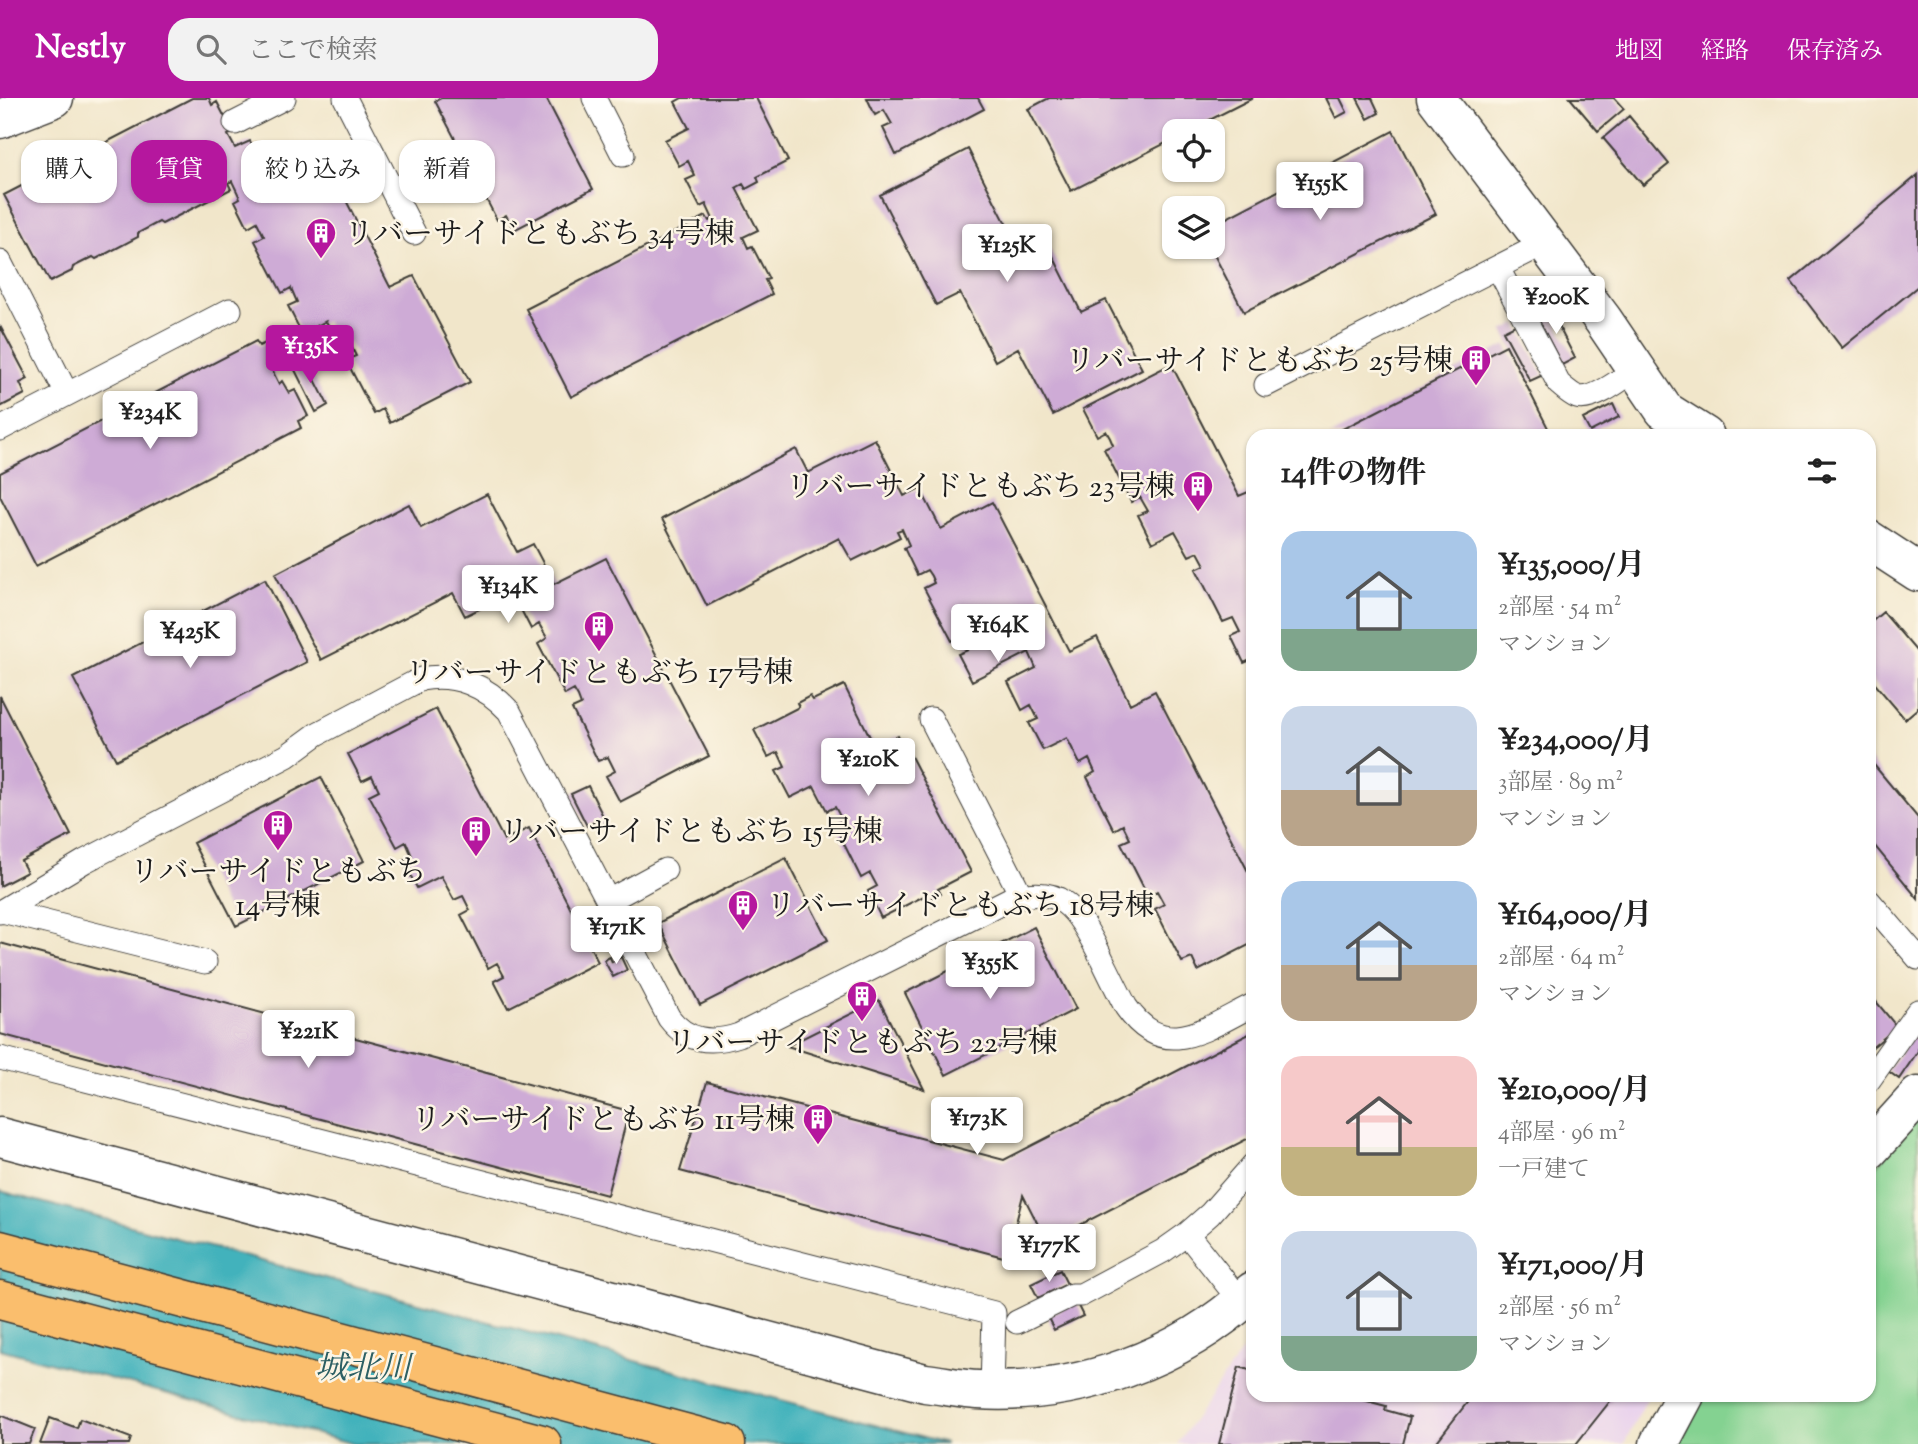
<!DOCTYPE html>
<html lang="ja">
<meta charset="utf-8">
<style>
body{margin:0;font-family:"Sorts Mill Goudy","Noto Serif JP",serif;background:#f2f2f2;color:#222;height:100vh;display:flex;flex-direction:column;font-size:26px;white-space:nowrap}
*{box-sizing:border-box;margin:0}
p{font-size:23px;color:#767676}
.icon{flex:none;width:38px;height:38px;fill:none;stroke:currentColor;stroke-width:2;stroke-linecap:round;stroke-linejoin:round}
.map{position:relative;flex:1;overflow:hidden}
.panel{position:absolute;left:1246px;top:331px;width:630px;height:973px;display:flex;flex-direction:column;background:#fff;border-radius:21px;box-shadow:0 2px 5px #0004}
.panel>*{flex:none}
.banner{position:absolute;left:21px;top:42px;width:665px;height:63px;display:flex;gap:14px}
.fabs{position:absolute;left:1162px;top:21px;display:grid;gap:14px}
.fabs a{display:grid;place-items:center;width:63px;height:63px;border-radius:14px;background:#fff;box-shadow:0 2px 5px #0004;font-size:35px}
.price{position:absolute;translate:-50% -60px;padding:0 16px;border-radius:7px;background:#fff;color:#222;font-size:23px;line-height:46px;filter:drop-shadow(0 2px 4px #0008)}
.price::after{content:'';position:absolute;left:50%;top:42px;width:21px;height:16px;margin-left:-10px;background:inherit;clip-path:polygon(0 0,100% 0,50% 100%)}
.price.active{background:#b5179e;color:#fff}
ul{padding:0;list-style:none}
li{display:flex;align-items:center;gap:21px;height:175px;padding:0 35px}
li span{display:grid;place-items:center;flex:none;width:196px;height:140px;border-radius:21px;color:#555}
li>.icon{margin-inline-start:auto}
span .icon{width:84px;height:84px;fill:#fffc;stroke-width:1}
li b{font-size:30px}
h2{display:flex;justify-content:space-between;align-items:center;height:84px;padding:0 35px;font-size:30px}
.chip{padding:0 24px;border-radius:21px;background:#fff;box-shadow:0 2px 5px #0004;font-size:24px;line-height:63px}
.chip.active{background:#b5179e;color:#fff}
header{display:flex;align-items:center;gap:42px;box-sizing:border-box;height:98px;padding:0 35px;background:#b5179e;color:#fff}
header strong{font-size:33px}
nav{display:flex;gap:38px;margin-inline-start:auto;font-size:24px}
.search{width:490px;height:63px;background:#f2f2f2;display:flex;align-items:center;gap:18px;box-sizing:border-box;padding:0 24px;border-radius:21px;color:#767676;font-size:26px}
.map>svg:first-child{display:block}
.built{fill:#e9d2ed}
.green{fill:#84d291;stroke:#507756;stroke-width:2}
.water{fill:#42b2bc;stroke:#2f676c;stroke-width:2}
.building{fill:#ceabd6}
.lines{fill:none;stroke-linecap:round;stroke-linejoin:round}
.service-casing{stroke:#3c3a36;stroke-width:25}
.minor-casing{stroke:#3c3a36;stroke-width:41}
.tertiary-casing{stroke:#3c3a36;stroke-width:41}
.motorway-casing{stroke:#3c3a36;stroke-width:41}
.service{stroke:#fff;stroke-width:23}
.minor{stroke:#fff;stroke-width:38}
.tertiary{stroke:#fff;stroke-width:38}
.motorway{stroke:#fabe6d;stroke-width:38}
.labels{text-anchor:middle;stroke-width:5;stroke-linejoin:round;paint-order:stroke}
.poi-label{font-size:30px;fill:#1c1c1c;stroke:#fcf5e5;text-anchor:start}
.water-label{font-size:32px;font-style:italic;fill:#2d6064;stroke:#fcf5e5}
</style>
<header>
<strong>Nestly</strong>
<div class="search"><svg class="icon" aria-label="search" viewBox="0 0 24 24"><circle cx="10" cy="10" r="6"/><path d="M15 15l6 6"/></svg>ここで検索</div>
<nav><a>地図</a><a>経路</a><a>保存済み</a></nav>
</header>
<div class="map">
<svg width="1918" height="1346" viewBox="0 0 1918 1346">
<rect width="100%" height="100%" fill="#fcf5e5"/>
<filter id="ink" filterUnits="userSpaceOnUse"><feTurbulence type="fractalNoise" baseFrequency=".0143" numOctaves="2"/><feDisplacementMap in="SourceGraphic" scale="14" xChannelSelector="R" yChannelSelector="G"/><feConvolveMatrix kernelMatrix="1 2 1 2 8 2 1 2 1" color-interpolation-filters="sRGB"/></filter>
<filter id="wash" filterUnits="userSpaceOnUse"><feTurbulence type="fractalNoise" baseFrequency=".00686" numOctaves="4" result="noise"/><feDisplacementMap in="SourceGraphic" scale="28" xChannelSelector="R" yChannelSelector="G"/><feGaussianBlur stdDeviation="1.57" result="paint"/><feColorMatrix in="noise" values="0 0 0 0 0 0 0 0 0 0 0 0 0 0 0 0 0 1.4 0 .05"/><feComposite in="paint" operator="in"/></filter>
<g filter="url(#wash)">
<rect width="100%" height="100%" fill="#f1e6ca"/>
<path class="built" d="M1253 1237V1297H1649L1624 1346H1177Z"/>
<path class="green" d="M1918 1019V1346H1675L1700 1297H1869V1077Z"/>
<path class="water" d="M0 1093 946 1346H354L0 1251Z"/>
<g id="blocks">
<path class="building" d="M192 0H209L212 7 217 4 233 35 228 37 235 50 250 43 271 83 278 80 276 76 288 70 290 73 323 57 390 189 414 178 470 284 390 325 383 311 374 316 346 262 356 258 349 244 340 249 326 223 302 236 288 208 297 204 291 190 282 195 255 143 264 138 257 124 248 129 235 103 240 100 232 83 228 85 231 91 162 126 159 124 138 135V139L96 161 93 159 73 169 72 173 50 184 4 97Z
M441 0H546L593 91 514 132 506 117 497 122 470 70 479 65 472 51 463 56 435 3Z
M682 0H756L788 63 757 79 759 84 746 91 743 86 736 90 758 132 743 139 748 150 752 148 769 181 765 182 772 196 571 299 526 211 706 118 709 123 713 121 706 106 700 109 686 82 695 78 688 63 679 68 665 42 689 30 675 4Z
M867 0H978L984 11 896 57 883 30 892 26 884 12 875 17Z
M1049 0H1253L1188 33H1174V41L1071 93 1028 11Z
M1326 0H1340L1347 14 1336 20Z
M1357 0H1372L1379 15 1368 21Z
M1570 0H1614L1624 11 1598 33Z
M1629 18 1669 66 1643 87 1603 40Z
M1393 33 1436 116 1244 214 1210 149H1213V127Z
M968 51 1023 159 1047 146 1081 214 1106 202 1142 271 1053 317 1018 250 995 263 960 195 936 207 880 97Z
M1918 77V188L1842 250 1791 183Z
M1549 210 1575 260 1562 267 1536 217Z
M1517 226 1543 277 1530 283 1503 233Z
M0 228 28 281 20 285 25 296 0 309Z
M256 243 259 248 270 243 282 267 272 272 279 286 282 283 289 295 295 292 308 318 298 323 301 330 36 468 0 398V375Z
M1506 247 1548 330 1534 338H1329Z
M304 260 328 307 316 314 292 266Z
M1171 266 1239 398 1253 392V561L1244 565 1231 538 1240 534 1233 520 1223 524 1196 471 1205 467 1198 454 1189 458 1175 433 1152 445 1138 417 1148 413 1140 399 1131 404 1104 351 1113 347 1110 340 1106 333 1097 338 1083 311Z
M1613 306 1619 319 1590 334 1583 321Z
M875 341 904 398 920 390 941 431 992 404 1069 553 1097 539 1130 606 1155 593 1253 783V845L1198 873 1192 860 1182 864 1155 811 1164 806 1157 793 1148 798 1121 745 1130 741 1123 727 1114 732 1087 679 1095 674 1089 661 1080 666 1067 640 1043 652 1029 625 1038 621 1031 607 1022 612 1008 584 1036 570 1029 554 972 583 958 556 968 552 961 539 952 543 924 490 934 485 931 478 927 472 917 477 904 450 909 447 902 431 897 433 900 439 852 463 839 440 707 508 662 421 796 351 808 375Z
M487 396 517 454 533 446 554 486 606 460 709 658 620 704 606 678 615 673 608 659 598 663 572 611 581 607 578 599 574 592 565 597 538 546 547 540 539 526 531 531 517 504 523 501 515 485 510 487 514 494 465 518 453 495 321 562 275 476 409 406 421 430Z
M265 481 307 564 116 662 73 580Z
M1883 514 1918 555V610L1905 621 1869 579V526Z
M844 587 875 649 898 638 900 642 902 641 971 774 938 791 941 796 928 802 926 797 881 820 868 793 877 788 870 775 861 780 834 726 842 722 835 709 827 713 814 688 790 700 776 673 785 669 778 654 768 659 754 632 799 609 797 605 810 598 813 602Z
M0 598 71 737 21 763 27 774 0 788Z
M436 611 504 742 529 730 598 864 508 910 494 883 504 878 497 865 488 870 461 817 470 812 463 798 454 802 441 778 417 790 403 763 412 758 406 744 397 749 369 697 379 692 372 678 362 683 348 656Z
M1869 661 1918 720V801L1869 741Z
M321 679 364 763 236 828 193 745Z
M588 688 606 724 599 728 597 723 587 728 571 696Z
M786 760 828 842 700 907 658 825Z
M1034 829 1076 911 946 977 905 895Z
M0 845 629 1013 607 1097 0 936Z
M610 859 612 864 621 859 627 872 613 879 604 862Z
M1869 895 1897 929 1869 952Z
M879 902 924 991 787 948Z
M1918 929V953L1899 981 1888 973Z
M1253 934V1038L1047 1144 1023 1097 1007 1160 680 1073 707 984 1004 1062Z
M1060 1172 1067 1186 1038 1200 1031 1186Z
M1076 1204 1083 1218 1054 1232 1047 1218Z
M1239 1269 1253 1273V1297H1344L1386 1308 1385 1312 1410 1319 1403 1346H1219Z
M1473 1297H1615L1576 1346H1435Z
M0 1317 35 1331 29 1346H0Z
M50 1320 77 1330 80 1321 131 1340 129 1346H40Z"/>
</g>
</g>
<g filter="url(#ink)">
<use href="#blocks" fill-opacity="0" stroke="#3c3a36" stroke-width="2"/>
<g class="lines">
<g class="service-casing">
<path id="service" d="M345 0 414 135
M594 0 623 57
M235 25 284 0
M0 164 67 296
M1498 170 1559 286C1564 290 1570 296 1577 299 1593 304 1623 280 1636 271
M1266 287 1545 145
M0 331 230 212
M931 621 1021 797
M608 803 665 772
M1869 803 1918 860
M2 813 205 864
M0 814 85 763 287 658 317 636 421 581C455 574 486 588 509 613L669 920C687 944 712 946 739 937L1010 801C1061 785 1076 811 1097 851 1107 871 1116 890 1126 909 1165 965 1206 930 1253 907
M0 960 994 1215 992 1292
M1869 982 1918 913
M1187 1136 1241 1204
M1017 1224 1072 1197H1081L1163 1153 1187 1136 1210 1116 1253 1067"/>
</g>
<g class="minor-casing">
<path id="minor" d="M1869 1052 1918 998
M1659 1346 1685 1297"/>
</g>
<g class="tertiary-casing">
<path id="tertiary" d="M1436 0 1603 222 1664 312 1705 338
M0 21 54 0
M1869 442 1918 474
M0 1039 925 1285C943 1287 961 1291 978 1292 1077 1298 1180 1261 1253 1193"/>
</g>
<g class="motorway-casing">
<path id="motorway" d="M0 1152 726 1346
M0 1202 542 1346"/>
</g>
<use href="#service" class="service"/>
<use href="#minor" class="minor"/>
<use href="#tertiary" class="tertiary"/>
<use href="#motorway" class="motorway"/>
</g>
</g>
<defs>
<g id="building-pin" transform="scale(1.575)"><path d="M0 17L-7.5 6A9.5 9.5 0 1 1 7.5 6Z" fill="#b5179e" stroke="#fcf5e5"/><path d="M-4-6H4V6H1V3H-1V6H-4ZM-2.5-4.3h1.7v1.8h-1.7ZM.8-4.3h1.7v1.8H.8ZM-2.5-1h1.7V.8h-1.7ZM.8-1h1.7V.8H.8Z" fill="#fff"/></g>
</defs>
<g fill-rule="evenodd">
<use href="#building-pin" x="321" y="135"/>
<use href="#building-pin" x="1476" y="262"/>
<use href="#building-pin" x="1198" y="388"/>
<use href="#building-pin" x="599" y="528"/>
<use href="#building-pin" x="278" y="727"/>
<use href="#building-pin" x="476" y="733"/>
<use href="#building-pin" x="743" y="807"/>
<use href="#building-pin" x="862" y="898"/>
<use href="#building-pin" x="818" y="1021"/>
</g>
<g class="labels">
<g class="poi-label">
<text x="344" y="145">リバーサイドともぶち 34号棟</text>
<text x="1453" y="272" text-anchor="end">リバーサイドともぶち 25号棟</text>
<text x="1175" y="398" text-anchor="end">リバーサイドともぶち 23号棟</text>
<text x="599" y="584" text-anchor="middle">リバーサイドともぶち 17号棟</text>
<text x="499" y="743">リバーサイドともぶち 15号棟</text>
<text x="278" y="783" text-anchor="middle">リバーサイドともぶち<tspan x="278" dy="34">14号棟</tspan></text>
<text x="766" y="817">リバーサイドともぶち 18号棟</text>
<text x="862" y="954" text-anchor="middle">リバーサイドともぶち 22号棟</text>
<text x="795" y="1031" text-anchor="end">リバーサイドともぶち 11号棟</text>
</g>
<g class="water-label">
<text x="363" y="1280">城北川</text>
</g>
</g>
</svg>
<div class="fabs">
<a><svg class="icon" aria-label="locate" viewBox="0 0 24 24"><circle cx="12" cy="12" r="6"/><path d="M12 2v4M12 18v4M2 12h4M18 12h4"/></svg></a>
<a><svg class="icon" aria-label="layers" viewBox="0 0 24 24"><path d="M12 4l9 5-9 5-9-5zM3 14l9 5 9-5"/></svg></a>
</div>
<b class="price" style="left:1320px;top:124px">¥155K</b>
<b class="price" style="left:1007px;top:186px">¥125K</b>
<b class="price" style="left:1556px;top:238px">¥200K</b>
<b class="price active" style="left:310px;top:287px">¥135K</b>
<b class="price" style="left:150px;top:353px">¥234K</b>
<b class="price" style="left:508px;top:527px">¥134K</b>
<b class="price" style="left:998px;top:566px">¥164K</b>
<b class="price" style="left:190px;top:572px">¥425K</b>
<b class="price" style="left:868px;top:700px">¥210K</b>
<b class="price" style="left:616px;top:868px">¥171K</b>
<b class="price" style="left:990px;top:903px">¥355K</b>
<b class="price" style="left:308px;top:972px">¥221K</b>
<b class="price" style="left:977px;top:1059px">¥173K</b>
<b class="price" style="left:1049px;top:1186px">¥177K</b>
<div class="banner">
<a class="chip">購入</a>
<a class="chip active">賃貸</a>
<a class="chip">絞り込み</a>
<a class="chip">新着</a>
</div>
<section class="panel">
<h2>14件の物件<svg class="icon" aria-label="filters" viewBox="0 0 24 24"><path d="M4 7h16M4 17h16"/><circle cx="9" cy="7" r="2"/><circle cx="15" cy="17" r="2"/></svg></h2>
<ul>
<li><span style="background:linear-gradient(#a9c7e8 70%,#7fa58c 0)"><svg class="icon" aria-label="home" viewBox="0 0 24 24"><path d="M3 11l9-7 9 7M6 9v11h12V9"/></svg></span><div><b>¥135,000/月</b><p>2部屋 · 54 m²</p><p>マンション</p></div></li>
<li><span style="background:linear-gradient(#c9d6e8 60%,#b9a48a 0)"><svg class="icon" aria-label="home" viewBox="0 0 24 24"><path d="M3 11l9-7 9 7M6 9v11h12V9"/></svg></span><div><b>¥234,000/月</b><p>3部屋 · 89 m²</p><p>マンション</p></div></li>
<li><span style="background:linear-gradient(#a9c7e8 60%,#b9a48a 0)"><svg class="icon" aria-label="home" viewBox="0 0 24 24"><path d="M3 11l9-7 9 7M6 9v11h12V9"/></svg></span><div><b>¥164,000/月</b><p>2部屋 · 64 m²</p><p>マンション</p></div></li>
<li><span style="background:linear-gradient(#f6c9c9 65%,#c2b280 0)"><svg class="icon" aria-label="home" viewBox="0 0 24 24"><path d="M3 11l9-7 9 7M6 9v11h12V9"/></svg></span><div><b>¥210,000/月</b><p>4部屋 · 96 m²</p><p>一戸建て</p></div></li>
<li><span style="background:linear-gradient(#c9d6e8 75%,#7fa58c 0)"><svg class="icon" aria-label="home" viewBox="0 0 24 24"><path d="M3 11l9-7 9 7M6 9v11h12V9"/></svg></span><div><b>¥171,000/月</b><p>2部屋 · 56 m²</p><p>マンション</p></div></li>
</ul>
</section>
</div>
